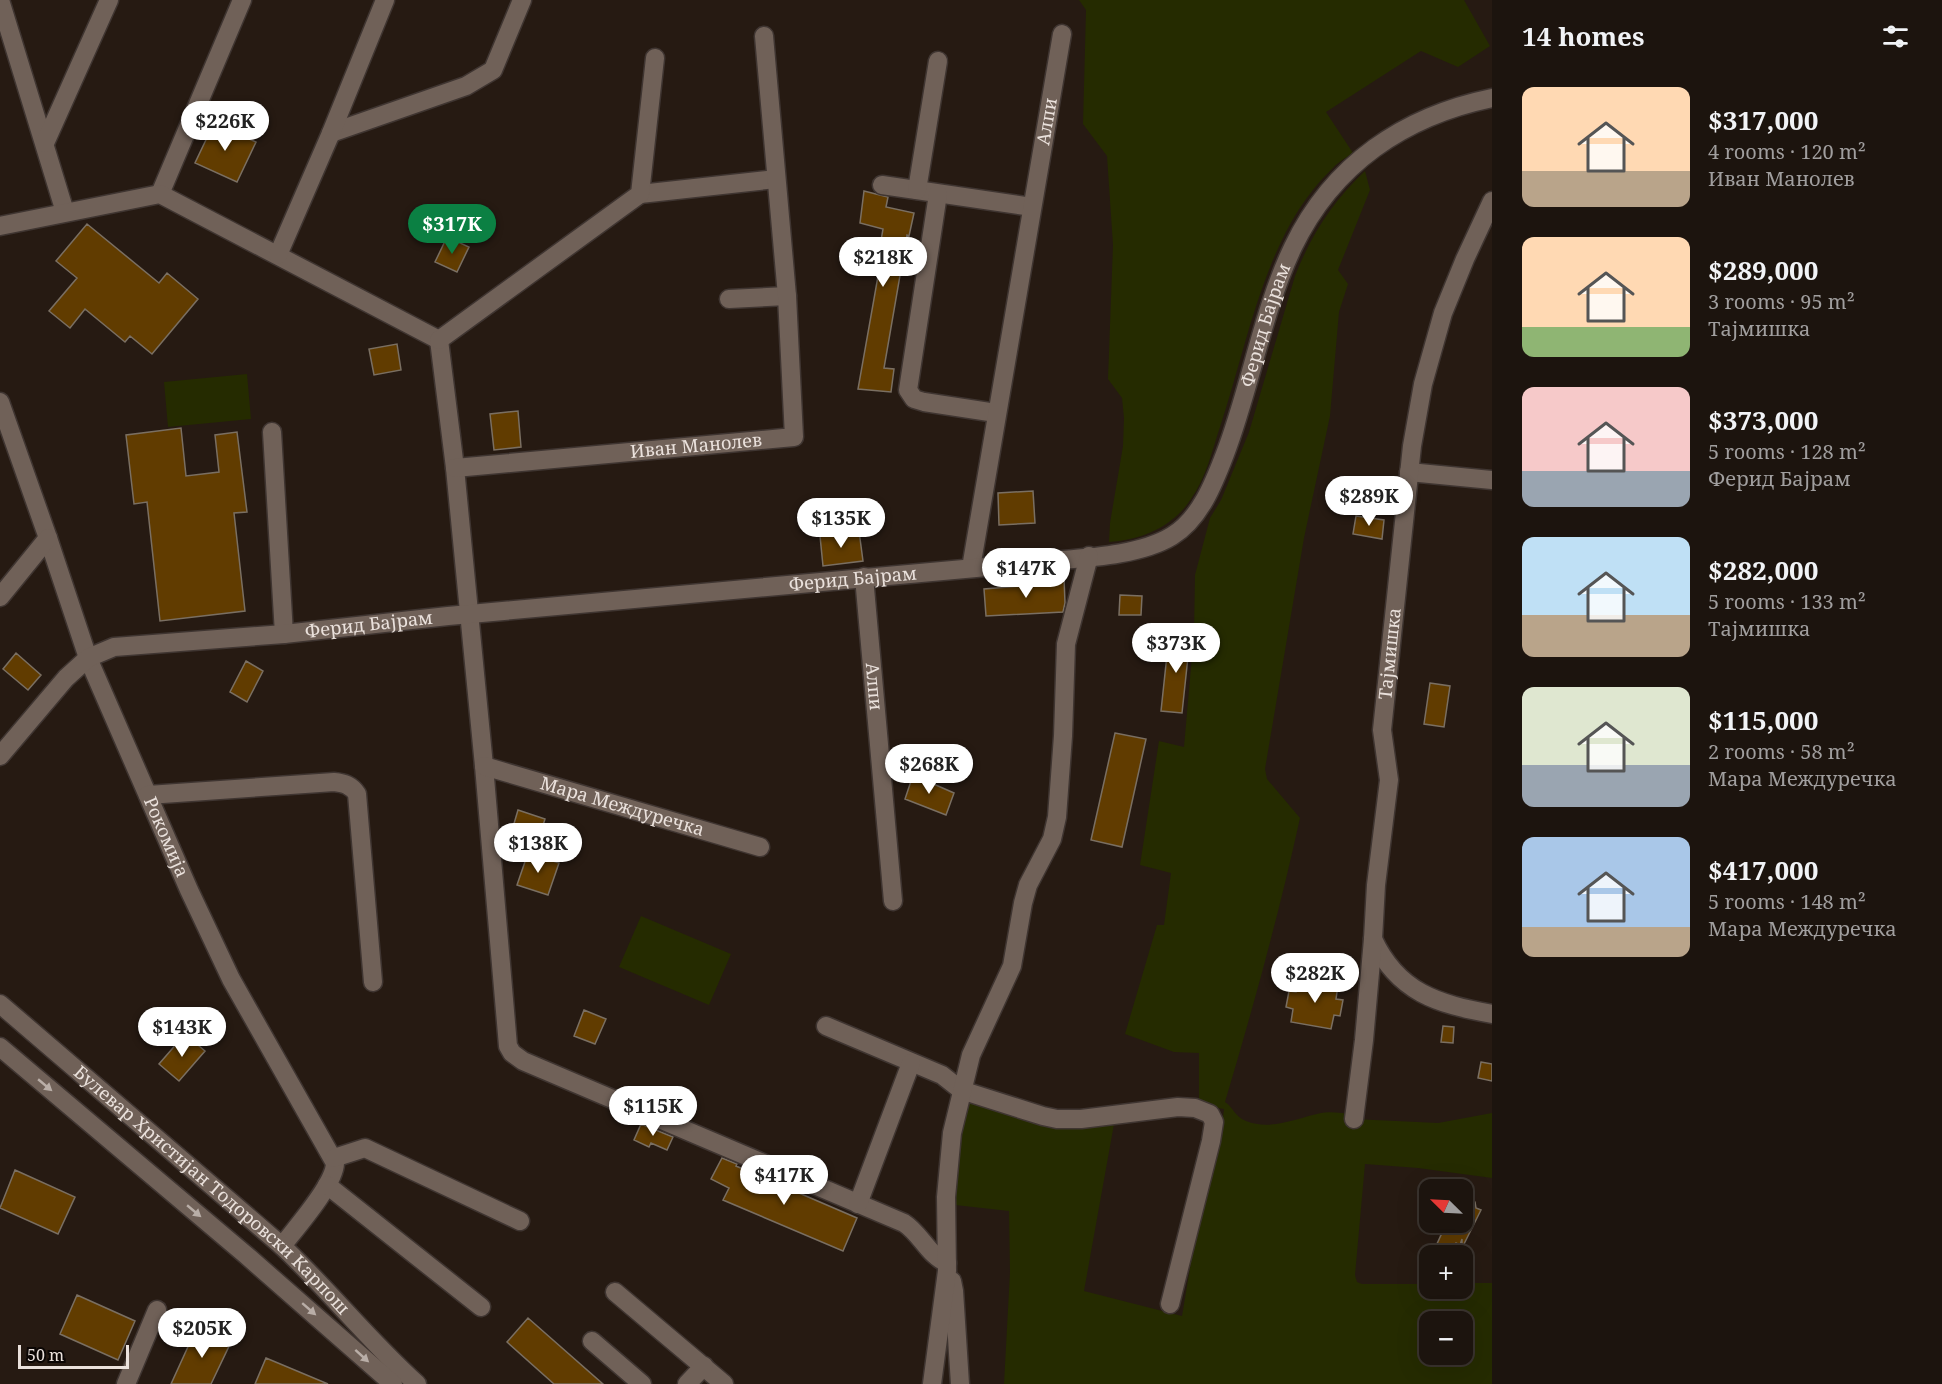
<!DOCTYPE html>
<meta charset="utf-8">
<style>
body{margin:0;font-family:"Noto Serif",serif;background:#29211c;color:#f1f3f6;height:100vh;display:flex;flex-direction:column;font-size:22px;white-space:nowrap}
*{box-sizing:border-box;margin:0}
p{font-size:20px;color:#a09e9e}
.icon{flex:none;width:33px;height:33px;fill:none;stroke:currentColor;stroke-width:2;stroke-linecap:round;stroke-linejoin:round}
.map{position:relative;flex:1;overflow:hidden}
.sheet{display:flex;flex-direction:column;background:#1c140e;width:450px}
.sheet>*{flex:none}
.needle{width:39px;rotate:294deg}
.fabs{position:absolute;left:1419px;top:1179px;display:grid;gap:12px}
.fabs a{display:grid;place-items:center;width:54px;height:54px;border-radius:12px;background:#1c140e;box-shadow:0 6px 24px #0002,0 0 0 2px #3a332e;font-size:30px}
.scale{position:absolute;left:18px;bottom:15px;width:111px;box-sizing:border-box;padding-left:6px;border:3px solid #eae1dc;border-top:0;font-size:16px;line-height:21px;white-space:nowrap;color:#eae1dc;-webkit-text-stroke:4px #0b0604;paint-order:stroke}
.price{position:absolute;translate:-50% -51px;padding:0 14px;border-radius:21px;background:#fff;color:#222;font-size:20px;line-height:39px;filter:drop-shadow(0 2px 3px #0008)}
.price::after{content:'';position:absolute;left:50%;top:36px;width:18px;height:14px;margin-left:-9px;background:inherit;clip-path:polygon(0 0,100% 0,50% 100%)}
.price.active{background:#0b8043;color:#fff}
ul{padding:0;list-style:none}
li{display:flex;align-items:center;gap:18px;height:150px;padding:0 30px}
li span{display:grid;place-items:center;flex:none;width:168px;height:120px;border-radius:12px;color:#555}
li>.icon{margin-inline-start:auto}
span .icon{width:72px;height:72px;fill:#fffc;stroke-width:1}
li b{font-size:26px}
h2{display:flex;justify-content:space-between;align-items:center;height:72px;padding:0 30px;font-size:26px}
main{display:flex;flex:1;min-height:0}
.map>svg:first-child{display:block}
.green{fill:#252b00;fill-rule:evenodd}
.building{fill:#613c00;stroke:#7a6f62;stroke-width:1.5}
.lines{fill:none;stroke-linecap:round;stroke-linejoin:round}
.minor-casing{stroke:#3f3531;stroke-width:21}
.minor{stroke:#706158;stroke-width:18}
.oneway{fill:#b9aea7}
.labels{text-anchor:middle;stroke-width:6;stroke-linejoin:round;paint-order:stroke}
.street-label{font-size:18px;fill:#eae1dc;stroke:#0b0604}
</style>
<main>
<div class="map">
<svg width="1492" height="1384" viewBox="0 0 1492 1384">
<rect width="100%" height="100%" fill="#261a12"/>
<path class="green" d="M1079 0H1464L1490 46 1458 67 1421 51 1326 112 1353 153C1345 158 1337 163 1331 170 1265 233 1248 343 1220 427 1212 451 1206 478 1191 499 1173 527 1141 540 1109 542L1110 523 1123 446 1124 418 1122 398 1108 379 1113 245 1107 156 1083 124 1086 10Z
M1365 171 1370 190 1338 270 1348 284 1339 312 1330 416 1304 538 1265 769 1267 779 1300 818C1279 914 1253 1008 1225 1102 1234 1108 1234 1116 1246 1121 1271 1131 1297 1118 1321 1113 1331 1111 1344 1114 1354 1114V1119L1438 1123 1492 1113V1178L1418 1168 1365 1164 1355 1275 1357 1282 1362 1284H1429L1430 1288H1462L1463 1283H1492V1384H1004L1010 1272 1009 1211 946 1204 961 1090 1043 1116 1116 1113 1084 1291 1182 1316 1192 1256 1222 1126 1224 1109 1199 1105V1053L1174 1052 1125 1034 1157 925H1164L1171 873 1140 865 1159 741 1184 747 1194 633 1195 575 1210 518 1221 500 1249 432 1295 276C1311 235 1333 201 1365 171ZM1430 1322H1462V1354H1430Z
M247 374 251 419 168 427 164 382Z
M641 916 731 954 709 1005 619 967Z"/>
<path class="building" d="M214 123 256 142 237 182 195 163Z
M864 191 888 197 886 207 914 213 909 236 907 235 884 368 894 369 891 392 858 389 880 265 877 264 883 229 860 223Z
M87 224 159 283 167 273 198 299 152 354 130 336 125 342 85 309 70 328 49 311 77 278 56 261Z
M447 237 469 247 457 272 435 262Z
M397 344 401 370 374 375 369 349Z
M518 411 521 447 494 450 490 414Z
M181 428 186 476 219 472 215 435 237 432 247 512 234 513 245 611 160 621 147 502 134 504 126 435Z
M1033 491 1035 523 999 525 998 493Z
M1356 516 1384 520 1382 539 1353 534Z
M859 531 863 561 823 566 820 536Z
M1064 578 1065 603 1063 612 986 616 984 589 1048 584V579Z
M1120 595 1142 596 1141 615H1119Z
M1169 636 1190 638 1182 713 1161 711Z
M16 653 41 675 28 690 3 669Z
M246 661 263 671 247 702 230 692Z
M1430 683 1450 686 1444 727 1424 724Z
M1115 733 1146 739 1122 847 1091 840Z
M913 775 954 793 946 815 905 799Z
M518 810 545 819 540 835 513 827Z
M528 853 559 863 548 895 517 885Z
M1298 978 1338 985 1336 999 1343 1000 1340 1016 1334 1015 1331 1029 1291 1022 1293 1009 1286 1007 1289 991 1296 992Z
M584 1010 606 1019 595 1044 574 1036Z
M1443 1026 1454 1027 1453 1043 1441 1042Z
M185 1034 205 1051 179 1081 159 1064Z
M1481 1062 1492 1064V1081L1478 1078Z
M641 1124 673 1137 667 1150 651 1143 649 1147 634 1140Z
M722 1158 737 1164 736 1166 857 1218 843 1251 723 1200 729 1188 711 1179Z
M15 1170 75 1197 58 1234 0 1208Z
M1462 1196 1475 1202 1476 1208 1481 1210 1462 1248V1239L1460 1245 1456 1243 1451 1254 1436 1246 1441 1235 1439 1234 1444 1222H1462Z
M77 1295 135 1321 118 1360 60 1334Z
M528 1318 603 1384H554L507 1342Z
M197 1327 231 1342 211 1384H171Z
M266 1358 328 1384H255Z"/>
<g class="lines">
<g class="minor-casing">
<g id="minor">
<path d="M0 0 65 212"/>
<path d="M331 133 466 86 493 70 522 0"/>
<path d="M45 143 109 0"/>
<path d="M882 185 1032 207"/>
<path d="M917 190 938 61"/>
<path d="M160 194 242 0"/>
<path d="M640 194 776 179"/>
<path d="M938 194 908 390 914 399 924 402 996 413"/>
<path d="M0 226 160 194 439 340"/>
<path d="M278 255 331 133 385 0"/>
<path d="M729 299 787 296"/>
<path d="M439 340 455 468 484 766 508 1046 512 1053 523 1061 904 1223C921 1234 928 1255 947 1263"/>
<path d="M439 340 640 194 655 58"/>
<path id="s1" d="M0 402 48 538 88 658 189 890 231 979 335 1163C335 1184 295 1229 282 1246"/>
<path d="M272 432 284 634"/>
<path id="s2" d="M455 468 794 437 787 296 764 36"/>
<path d="M1409 472 1492 480"/>
<path id="s3" d="M971 568 1062 34"/>
<path id="s4" d="M864 577 893 901"/>
<path d="M0 597 48 538"/>
<path id="s5" d="M0 756 66 678 88 658 114 647 284 634 448 616 1030 563C1073 558 1136 558 1172 536 1200 519 1214 483 1225 454 1251 386 1262 312 1293 247 1333 164 1404 116 1492 98"/>
<path id="s6" d="M484 766 760 847"/>
<path d="M148 795 334 782C344 783 351 785 357 794L373 982"/>
<path d="M1373 939C1398 993 1438 1004 1492 1014"/>
<path id="s7" d="M0 1004 282 1246C329 1290 369 1341 417 1384"/>
<path d="M826 1026 942 1075 961 1090 1043 1116 1057 1119H1081L1178 1107 1195 1108 1210 1114 1214 1122 1211 1141 1170 1304"/>
<path d="M0 1047 246 1255 393 1384"/>
<path id="s8" d="M1354 1119 1364 1040 1373 939 1376 885 1389 780 1382 730 1412 446 1423 384 1443 313 1465 259 1492 201"/>
<path d="M334 1158 365 1148 520 1221"/>
<path d="M327 1185 481 1307"/>
<path d="M858 1204 911 1063"/>
<path d="M952 1281 954 1291 960 1384"/>
<path d="M615 1292 724 1384"/>
<path d="M592 1341 642 1384"/>
<path d="M126 1384 157 1310"/>
<path d="M687 1384 704 1366"/>
<path d="M932 1384 947 1271 946 1197 952 1133 971 1055 1012 966 1023 903 1028 885 1052 839 1057 817 1063 736 1066 644 1089 556"/>
</g>
</g>
<use href="#minor" class="minor"/>
</g>
<defs><path id="oneway-solid" d="M-6-.8H1V-3.2L6.5 0L1 3.2V.8H-6Z" transform="scale(1.5)"/></defs>
<g class="oneway">
<use href="#oneway-solid" transform="translate(45 1085) rotate(40)"/>
<use href="#oneway-solid" transform="translate(194 1211) rotate(40)"/>
<use href="#oneway-solid" transform="translate(309 1309) rotate(41)"/>
<use href="#oneway-solid" transform="translate(362 1356) rotate(42)"/>
</g>
<g class="labels">
<g class="street-label">
<text dy="6" stroke="none"><textPath href="#s3" startOffset="453">Алпи</textPath></text>
<text dy="6" stroke="none"><textPath href="#s5" startOffset="1460">Ферид Бајрам</textPath></text>
<text dy="6" stroke="none"><textPath href="#s2" startOffset="242">Иван Манолев</textPath></text>
<text dy="6" stroke="none"><textPath href="#s5" startOffset="902">Ферид Бајрам</textPath></text>
<text dy="6" stroke="none"><textPath href="#s5" startOffset="416">Ферид Бајрам</textPath></text>
<text dy="6" stroke="none"><textPath href="#s8" startOffset="468">Тајмишка</textPath></text>
<text dy="6" stroke="none"><textPath href="#s4" startOffset="110">Алпи</textPath></text>
<text dy="6" stroke="none"><textPath href="#s6" startOffset="144">Мара Междуречка</textPath></text>
<text dy="6" stroke="none"><textPath href="#s1" startOffset="466">Рокомија</textPath></text>
<text dy="6" stroke="none"><textPath href="#s7" startOffset="282">Булевар Христијан Тодоровски Карпош</textPath></text>
</g>
</g>
</svg>
<div class="fabs">
<a><svg class="needle" viewBox="-14 -14 28 28"><path d="M0-13l5 13h-10z" fill="#e53935"/><path d="M0 13l5-13h-10z" fill="#a09e9e"/></svg></a>
<a>+</a>
<a>−</a>
</div>
<div class="scale">50 m</div>
<b class="price" style="left:225px;top:152px">$226K</b>
<b class="price active" style="left:452px;top:255px">$317K</b>
<b class="price" style="left:883px;top:288px">$218K</b>
<b class="price" style="left:1369px;top:527px">$289K</b>
<b class="price" style="left:841px;top:549px">$135K</b>
<b class="price" style="left:1026px;top:599px">$147K</b>
<b class="price" style="left:1176px;top:674px">$373K</b>
<b class="price" style="left:929px;top:795px">$268K</b>
<b class="price" style="left:538px;top:874px">$138K</b>
<b class="price" style="left:1315px;top:1004px">$282K</b>
<b class="price" style="left:182px;top:1058px">$143K</b>
<b class="price" style="left:653px;top:1137px">$115K</b>
<b class="price" style="left:784px;top:1206px">$417K</b>
<b class="price" style="left:202px;top:1359px">$205K</b>
</div>
<section class="sheet">
<h2>14 homes<svg class="icon" aria-label="filters" viewBox="0 0 24 24"><path d="M4 7h16M4 17h16"/><circle cx="9" cy="7" r="2"/><circle cx="15" cy="17" r="2"/></svg></h2>
<ul>
<li><span style="background:linear-gradient(#ffd9b3 70%,#b9a48a 0)"><svg class="icon" aria-label="home" viewBox="0 0 24 24"><path d="M3 11l9-7 9 7M6 9v11h12V9"/></svg></span><div><b>$317,000</b><p>4 rooms · 120 m²</p><p>Иван Манолев</p></div></li>
<li><span style="background:linear-gradient(#ffd9b3 75%,#8fb573 0)"><svg class="icon" aria-label="home" viewBox="0 0 24 24"><path d="M3 11l9-7 9 7M6 9v11h12V9"/></svg></span><div><b>$289,000</b><p>3 rooms · 95 m²</p><p>Тајмишка</p></div></li>
<li><span style="background:linear-gradient(#f6c9c9 70%,#9aa5b1 0)"><svg class="icon" aria-label="home" viewBox="0 0 24 24"><path d="M3 11l9-7 9 7M6 9v11h12V9"/></svg></span><div><b>$373,000</b><p>5 rooms · 128 m²</p><p>Ферид Бајрам</p></div></li>
<li><span style="background:linear-gradient(#bfe0f5 65%,#b9a48a 0)"><svg class="icon" aria-label="home" viewBox="0 0 24 24"><path d="M3 11l9-7 9 7M6 9v11h12V9"/></svg></span><div><b>$282,000</b><p>5 rooms · 133 m²</p><p>Тајмишка</p></div></li>
<li><span style="background:linear-gradient(#dfe7d0 65%,#9aa5b1 0)"><svg class="icon" aria-label="home" viewBox="0 0 24 24"><path d="M3 11l9-7 9 7M6 9v11h12V9"/></svg></span><div><b>$115,000</b><p>2 rooms · 58 m²</p><p>Мара Междуречка</p></div></li>
<li><span style="background:linear-gradient(#a9c7e8 75%,#b9a48a 0)"><svg class="icon" aria-label="home" viewBox="0 0 24 24"><path d="M3 11l9-7 9 7M6 9v11h12V9"/></svg></span><div><b>$417,000</b><p>5 rooms · 148 m²</p><p>Мара Междуречка</p></div></li>
</ul>
</section>
</main>
